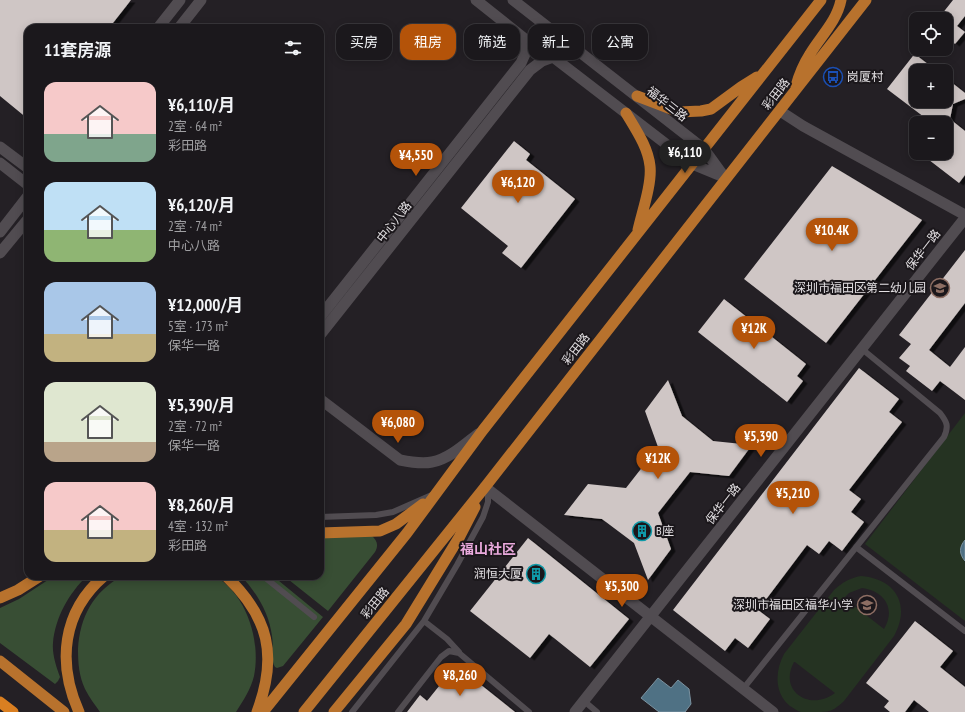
<!DOCTYPE html>
<html lang="zh">
<meta charset="utf-8">
<style>
body{margin:0;font-family:"PT Sans Narrow","Noto Sans SC",sans-serif;background:#242125;color:#f1f3f6;height:100vh;display:flex;flex-direction:column;font-size:15px;white-space:nowrap}
*{box-sizing:border-box;margin:0}
p{font-size:13px;color:#a0a0a3}
.icon{flex:none;width:22px;height:22px;fill:none;stroke:currentColor;stroke-width:2;stroke-linecap:round;stroke-linejoin:round}
.map{position:relative;flex:1;overflow:hidden}
.panel{position:absolute;left:24px;top:24px;width:300px;height:556px;display:flex;flex-direction:column;background:#1b181c;border-radius:12px;box-shadow:0 2px 10px #0003,0 0 0 1px #39373b}
.panel>*{flex:none}
.banner{position:absolute;left:336px;top:24px;width:380px;height:36px;display:flex;gap:8px}
.fabs{position:absolute;left:909px;top:12px;display:grid;gap:8px}
.fabs a{display:grid;place-items:center;width:44px;height:44px;border-radius:8px;background:#1b181c;box-shadow:0 2px 10px #0003,0 0 0 1px #39373b;font-size:20px}
.price{position:absolute;translate:-50% -34px;padding:0 9px;border-radius:14px;background:#b45309;color:#fff;font-size:13px;line-height:26px;filter:drop-shadow(0 1px 2px #0008)}
.price::after{content:'';position:absolute;left:50%;top:24px;width:12px;height:9px;margin-left:-6px;background:inherit;clip-path:polygon(0 0,100% 0,50% 100%)}
.price.active{background:#222;color:#fff}
ul{padding:0;list-style:none}
li{display:flex;align-items:center;gap:12px;height:100px;padding:0 20px}
li span{display:grid;place-items:center;flex:none;width:112px;height:80px;border-radius:12px;color:#555}
li>.icon{margin-inline-start:auto}
span .icon{width:48px;height:48px;fill:#fffc;stroke-width:1}
li b{font-size:17px}
h2{display:flex;justify-content:space-between;align-items:center;height:48px;padding:0 20px;font-size:17px}
.tag{padding:0 14px;border-radius:12px;background:#1b181c;box-shadow:0 2px 10px #0003,0 0 0 1px #39373b;font-size:14px;line-height:36px}
.tag.active{background:#b45309;color:#fff}
.map>svg:first-child{display:block}
.green{fill:#253322;fill-rule:evenodd}
.forest{fill:#384e34}
.water{fill:#4f7184;stroke:#7b92a0}
.building{fill:#cfc6c5;filter:url(#shadow)}
.lines{fill:none;stroke-linecap:round;stroke-linejoin:round}
.service{stroke:#514c51;stroke-width:6}
.minor{stroke:#514c51;stroke-width:11}
.tertiary{stroke:#514c51;stroke-width:11}
.primary{stroke:#b8722d;stroke-width:11}
.trunk{stroke:#da7f21;stroke-width:11}
.labels{text-anchor:middle;stroke-width:4;stroke-linejoin:round;paint-order:stroke}
.poi-label{font-size:12px;fill:#e3e0e3;stroke:#1b171b;text-anchor:end}
.street-label{font-size:12px;fill:#e3e0e3;stroke:#1b171b}
.quarter-label{font-size:14px;font-weight:bold;fill:#e9a9dc;stroke:#1b171b}
</style>
<div class="map">
<svg width="965" height="712" viewBox="0 0 965 712">
<defs>
<filter id="shadow"><feDropShadow dx="4.5" dy="2.5" stdDeviation="0" flood-color="#0009"/></filter>
</defs>
<rect width="100%" height="100%" fill="#242025"/>
<path class="green" d="M965 413V621L865 544Z
M861 576C896 579 911 605 894 636L844 701C832 712 830 712 814 712 810 712 805 712 801 712 797 711 794 708 790 706 774 693 775 671 784 654L834 590C843 582 850 578 861 576ZM862 588C885 591 896 609 884 629L844 598 849 593ZM794 662H795L835 693C810 712 778 691 794 662Z"/>
<path class="forest" d="M320 534 371 535C377 540 379 545 375 552L328 611 284 576H320Z
M54 576H87C69 593 55 618 53 643 52 654 56 666 60 677L58 681 55 684 0 643V608L19 599Z
M122 576H215C247 595 261 641 254 676 251 689 243 701 236 712H100C95 705 89 697 85 689 79 676 78 663 78 649 80 617 93 592 122 576Z
M241 576H273L323 617 283 666 277 668 275 667C270 660 274 646 272 636 269 613 257 593 241 576Z"/>
<path class="water" d="M965 540V561C959 554 959 547 965 540Z
M658 678 671 688 678 680 689 689 691 704 685 712H659L641 698Z"/>
<path class="building" d="M0 0H131L109 28H28V119L0 96Z
M953 0H965V16L957 26 965 32 955 44 948 38 946 41V19H938Z
M916 52V55L937 71H916V101H946V78L965 93V99L953 104 950 119 965 131V175L959 183 920 153H946V123H922L924 117 887 89Z
M514 141 530 154 526 160 575 199 521 268 502 253 508 246 461 208Z
M832 166 922 220 826 343 744 279Z
M965 250V303L929 350 950 367 965 347V400L940 381 932 391 906 371 910 366 899 358 911 344 899 335Z
M724 299 806 364 797 376 803 381 787 402 698 332Z
M859 368 899 399 889 412 902 422 849 490 861 499 851 512 864 522 842 551 829 541 819 554 807 545 758 610 770 619 748 648 735 638 725 651 673 610Z
M668 380 682 416 713 441 752 445 729 476 690 472 658 513 671 549 648 580 634 543 602 519 564 515 588 484 626 488 658 447 645 411Z
M528 538 629 619 590 667 549 634 530 658 470 611Z
M915 621 953 651 940 667 965 687V712H929L914 700 905 712H890L884 707 889 701 866 683Z
M456 665 515 712H407L420 695 427 701Z"/>
<g class="lines">
<path class="service" d="M320 517 376 515 393 512 434 494
M856 547 965 631
M263 576 314 617
M424 621 447 639 459 652
M743 689 944 437C949 426 947 422 940 413L862 349
M584 701 597 712
M352 712 424 621 457 565 483 517 488 502V494L486 489
M398 712 441 657 449 651 459 653 529 712"/>
<path class="minor" d="M780 111 803 126 965 215
M485 487 773 712
M575 712 965 218"/>
<path class="tertiary" d="M476 0 525 39 553 57 692 164 726 178
M513 0 704 149 725 178
M158 28 180 0
M179 28 201 0
M0 147 28 168
M0 163 28 185
M0 232 28 196
M0 253 28 219
M320 317 521 63 525 54V39
M320 335 530 70 542 61 553 57
M320 399 400 460C410 462 422 464 432 462 449 459 465 444 478 434"/>
<path class="primary" d="M796 86C799 75 803 65 810 54 820 37 837 21 841 0
M637 96 679 112 701 111 711 109 741 87 757 77
M626 113C636 130 648 147 650 166 652 184 642 212 638 230
M320 533 380 531 396 524 423 504
M226 576C269 617 278 656 257 712
M0 598 18 590 40 576
M0 661 64 712
M79 712C57 663 62 612 104 576
M263 712 407 533 483 430 821 0
M304 712 485 487 866 0
M334 712 406 624 460 536 475 507"/>
<path class="trunk" d="M0 702 13 712"/>
</g>
<defs>
<g id="bus-ring" transform="scale(1)"><circle r="9.5" fill="#1b171b" stroke="#1a4fb4" stroke-width="1.5"/><path d="M-5-6H5V4H4V6H2V4H-2V6H-4V4H-5ZM-3.5-4V0h7V-4ZM-3.5 1.2v1.5H-2V1.2ZM2 1.2v1.5H3.5V1.2Z" fill="#1a4fb4"/></g>
<g id="school-ring" transform="scale(1)"><circle r="9.5" fill="#1b171b" stroke="#8d6e63" stroke-width="1.5"/><path d="M0-5L7-2L0 1L-7-2ZM-4 1L0 2.5L4 1V4Q0 6-4 4Z" fill="#8d6e63"/></g>
<g id="building-ring" transform="scale(1)"><circle r="9.5" fill="#1b171b" stroke="#0f9aa8" stroke-width="1.5"/><path d="M-4-6H4V6H1V3H-1V6H-4ZM-2.5-4.3h1.7v1.8h-1.7ZM.8-4.3h1.7v1.8H.8ZM-2.5-1h1.7V.8h-1.7ZM.8-1h1.7V.8H.8Z" fill="#0f9aa8"/></g>
</defs>
<g fill-rule="evenodd">
<use href="#bus-ring" x="833" y="77"/>
<use href="#school-ring" x="940" y="288"/>
<use href="#building-ring" x="642" y="531"/>
<use href="#building-ring" x="536" y="574"/>
<use href="#school-ring" x="867" y="605"/>
</g>
<g class="labels">
<g class="poi-label">
<text x="847" y="81" text-anchor="start">岗厦村</text>
<text x="926" y="292">深圳市福田区第二幼儿园</text>
<text x="656" y="535" text-anchor="start">B座</text>
<text x="522" y="578">润恒大厦</text>
<text x="853" y="609">深圳市福田区福华小学</text>
</g>
<g class="street-label">
<text transform="translate(776 94) rotate(-52)" y="4">彩田路</text>
<text transform="translate(667 104) rotate(38)" y="4">福华三路</text>
<text transform="translate(394 222) rotate(-52)" y="4">中心八路</text>
<text transform="translate(923 250) rotate(-52)" y="4">保华一路</text>
<text transform="translate(576 349) rotate(-52)" y="4">彩田路</text>
<text transform="translate(723 504) rotate(-52)" y="4">保华一路</text>
<text transform="translate(375 603) rotate(-51)" y="4">彩田路</text>
</g>
<g class="quarter-label">
<text x="488" y="554">福山社区</text>
</g>
</g>
</svg>
<div class="fabs">
<a><svg class="icon" aria-label="locate" viewBox="0 0 24 24"><circle cx="12" cy="12" r="6"/><path d="M12 2v4M12 18v4M2 12h4M18 12h4"/></svg></a>
<a>+</a>
<a>−</a>
</div>
<b class="price active" style="left:685px;top:174px">¥6,110</b>
<b class="price" style="left:416px;top:177px">¥4,550</b>
<b class="price" style="left:518px;top:204px">¥6,120</b>
<b class="price" style="left:832px;top:252px">¥10.4K</b>
<b class="price" style="left:754px;top:350px">¥12K</b>
<b class="price" style="left:398px;top:444px">¥6,080</b>
<b class="price" style="left:761px;top:458px">¥5,390</b>
<b class="price" style="left:658px;top:480px">¥12K</b>
<b class="price" style="left:793px;top:515px">¥5,210</b>
<b class="price" style="left:622px;top:608px">¥5,300</b>
<b class="price" style="left:460px;top:697px">¥8,260</b>
<div class="banner">
<a class="tag">买房</a>
<a class="tag active">租房</a>
<a class="tag">筛选</a>
<a class="tag">新上</a>
<a class="tag">公寓</a>
</div>
<section class="panel">
<h2>11套房源<svg class="icon" aria-label="filters" viewBox="0 0 24 24"><path d="M4 7h16M4 17h16"/><circle cx="9" cy="7" r="2"/><circle cx="15" cy="17" r="2"/></svg></h2>
<ul>
<li><span style="background:linear-gradient(#f6c9c9 65%,#7fa58c 0)"><svg class="icon" aria-label="home" viewBox="0 0 24 24"><path d="M3 11l9-7 9 7M6 9v11h12V9"/></svg></span><div><b>¥6,110/月</b><p>2室 · 64 m²</p><p>彩田路</p></div></li>
<li><span style="background:linear-gradient(#bfe0f5 60%,#8fb573 0)"><svg class="icon" aria-label="home" viewBox="0 0 24 24"><path d="M3 11l9-7 9 7M6 9v11h12V9"/></svg></span><div><b>¥6,120/月</b><p>2室 · 74 m²</p><p>中心八路</p></div></li>
<li><span style="background:linear-gradient(#a9c7e8 65%,#c2b280 0)"><svg class="icon" aria-label="home" viewBox="0 0 24 24"><path d="M3 11l9-7 9 7M6 9v11h12V9"/></svg></span><div><b>¥12,000/月</b><p>5室 · 173 m²</p><p>保华一路</p></div></li>
<li><span style="background:linear-gradient(#dfe7d0 75%,#b9a48a 0)"><svg class="icon" aria-label="home" viewBox="0 0 24 24"><path d="M3 11l9-7 9 7M6 9v11h12V9"/></svg></span><div><b>¥5,390/月</b><p>2室 · 72 m²</p><p>保华一路</p></div></li>
<li><span style="background:linear-gradient(#f6c9c9 60%,#c2b280 0)"><svg class="icon" aria-label="home" viewBox="0 0 24 24"><path d="M3 11l9-7 9 7M6 9v11h12V9"/></svg></span><div><b>¥8,260/月</b><p>4室 · 132 m²</p><p>彩田路</p></div></li>
</ul>
</section>
</div>
